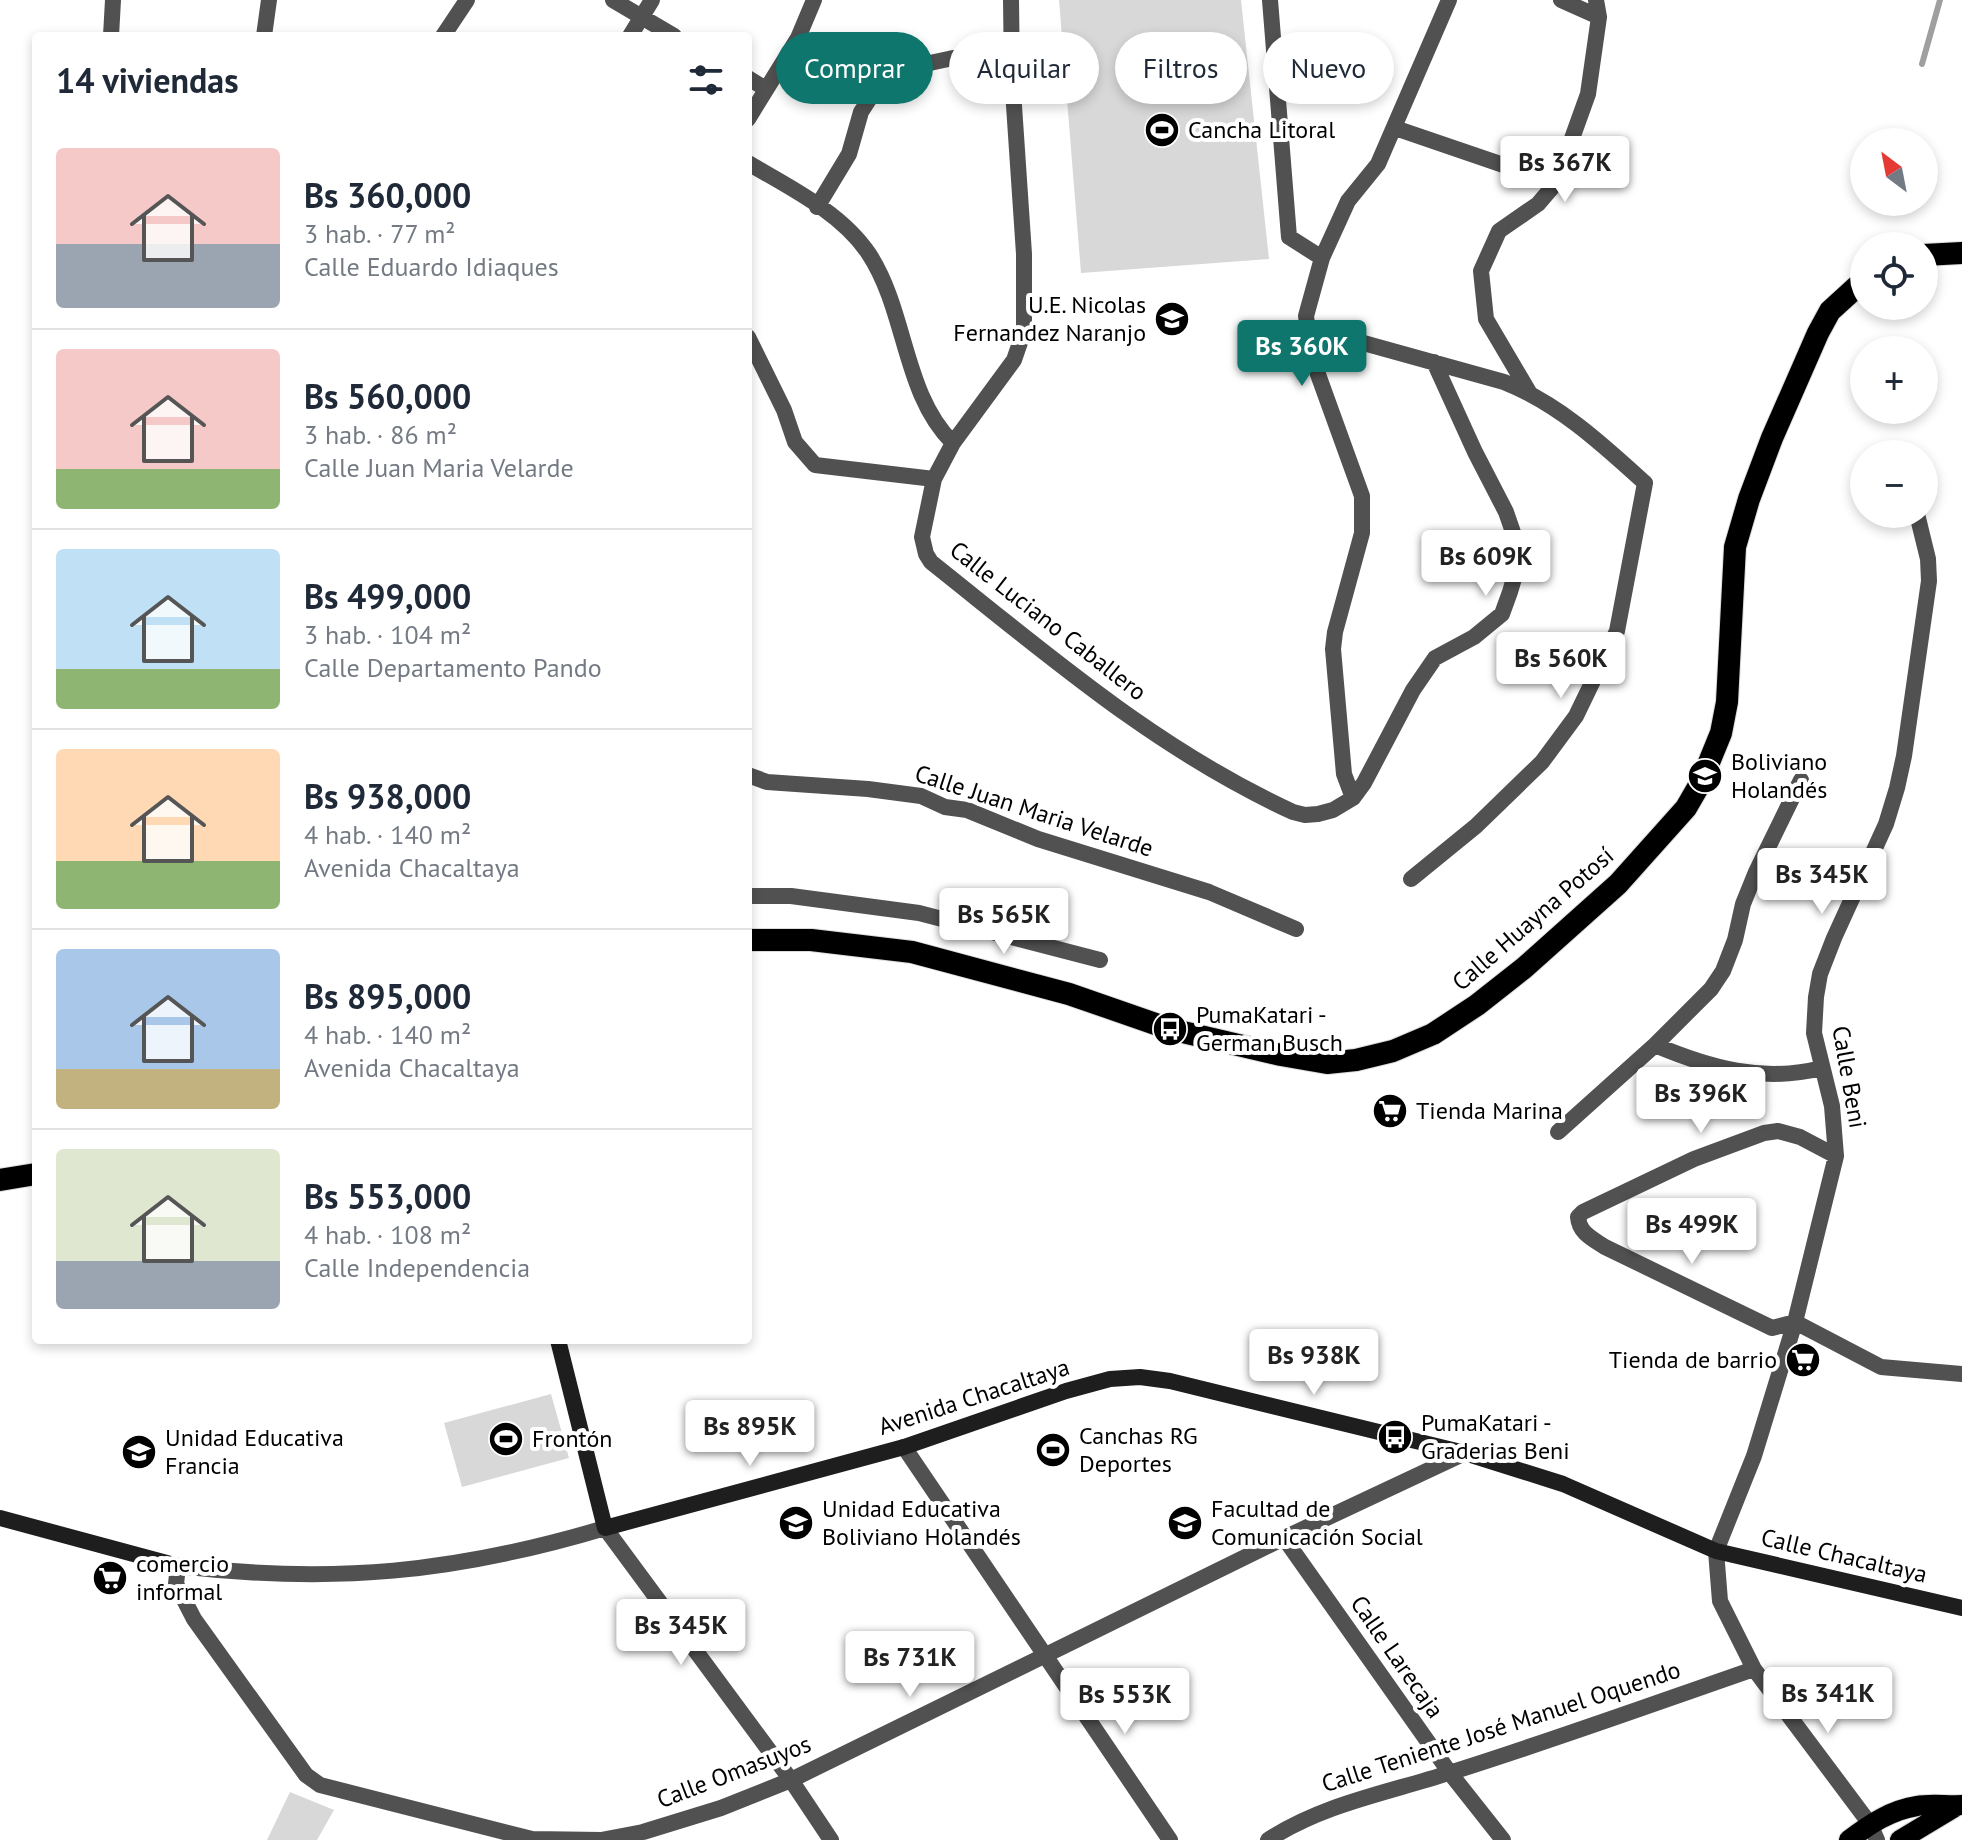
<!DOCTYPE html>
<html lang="es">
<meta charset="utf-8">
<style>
body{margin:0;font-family:"PT Sans",sans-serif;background:#f2f2f3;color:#1f2937;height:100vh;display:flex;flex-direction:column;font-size:30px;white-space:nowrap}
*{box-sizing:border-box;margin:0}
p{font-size:26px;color:#747a83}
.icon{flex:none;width:44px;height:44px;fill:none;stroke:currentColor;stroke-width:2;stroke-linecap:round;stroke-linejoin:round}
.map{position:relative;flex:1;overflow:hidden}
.side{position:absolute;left:32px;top:32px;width:720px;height:1312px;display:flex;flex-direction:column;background:#fff;border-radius:8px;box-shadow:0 4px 12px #0003}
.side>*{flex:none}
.banner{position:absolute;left:776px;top:32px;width:760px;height:72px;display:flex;gap:16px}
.needle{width:52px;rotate:328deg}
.buttons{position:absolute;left:1850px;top:128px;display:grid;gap:16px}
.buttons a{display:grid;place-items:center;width:88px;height:88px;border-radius:50%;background:#fff;box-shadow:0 4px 12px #0003;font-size:40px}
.price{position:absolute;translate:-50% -68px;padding:0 18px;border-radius:8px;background:#fff;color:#222;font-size:26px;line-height:52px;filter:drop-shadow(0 2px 4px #0008)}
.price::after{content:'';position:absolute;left:50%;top:48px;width:24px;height:18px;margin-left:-12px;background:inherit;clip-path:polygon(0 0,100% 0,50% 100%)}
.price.on{background:#0f766e;color:#fff}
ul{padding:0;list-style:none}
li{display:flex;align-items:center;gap:24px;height:200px;padding:0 24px}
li+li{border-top:2px solid #e0e1e3}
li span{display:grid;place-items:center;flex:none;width:224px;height:160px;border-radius:8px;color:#555}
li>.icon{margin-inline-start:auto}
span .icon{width:96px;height:96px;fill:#fffc;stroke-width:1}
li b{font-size:34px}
h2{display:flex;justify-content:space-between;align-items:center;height:96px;padding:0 24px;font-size:34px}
.pill{padding:0 28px;border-radius:36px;background:#fff;box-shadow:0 4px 12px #0003;font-size:28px;line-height:72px}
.pill.on{background:#0f766e;color:#fff}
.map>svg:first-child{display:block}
.grass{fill:#d8d8d8}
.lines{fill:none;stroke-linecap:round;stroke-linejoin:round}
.stream{stroke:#9f9f9f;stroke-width:6}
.primary-casing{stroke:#dbdbdb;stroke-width:22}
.trunk-casing{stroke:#dbdbdb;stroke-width:24}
.minor{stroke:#515151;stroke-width:16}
.tertiary{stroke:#515151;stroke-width:16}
.secondary{stroke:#1e1e1e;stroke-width:16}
.primary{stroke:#000;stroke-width:20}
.trunk{stroke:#000;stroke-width:22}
.labels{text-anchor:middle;stroke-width:8;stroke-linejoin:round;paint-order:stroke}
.poi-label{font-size:24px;fill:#000;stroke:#fff;text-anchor:start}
.street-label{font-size:24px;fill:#000;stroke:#fff}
</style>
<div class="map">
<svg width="1962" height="1840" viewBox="0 0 1962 1840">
<rect width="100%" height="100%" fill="#fff"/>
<path class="grass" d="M1059 0H1241L1269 259 1081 273Z
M551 1394 569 1458 462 1487 444 1423Z
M290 1792 334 1810 317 1840H267Z"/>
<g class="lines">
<path class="stream" d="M1922 64 1940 0"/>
<g class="primary-casing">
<path id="primary" d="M1849 1840C1870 1824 1891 1810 1917 1806 1931 1803 1947 1806 1962 1805
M1900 1840 1955 1807"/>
</g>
<g class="trunk-casing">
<path id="trunk" d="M1924 255 1962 253
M748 940H811L912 952 1069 994 1170 1029 1281 1055 1327 1063 1356 1060 1393 1051 1433 1034 1477 1005 1524 968 1618 884 1686 808 1701 782 1721 733 1727 702 1735 547 1749 499 1772 438 1818 333 1830 311 1864 280
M0 1180 36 1174"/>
</g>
<path class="minor" d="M613 0 674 36
M1011 0 1012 76 1024 254V331L1014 360 953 443 934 479 922 537 926 554 931 562C1048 655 1156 749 1293 812L1305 815 1318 814 1333 810 1353 798 1364 783 1413 690 1435 658 1474 637 1502 614 1510 592 1517 568 1515 538 1506 512 1475 452 1434 362
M1270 0 1289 237 1322 258
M1561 0 1599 17
M111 36 113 0
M264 36 269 0
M443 36 467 0
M630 36 652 0
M748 78 766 89
M748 119 798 38 814 0
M1395 128 1556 183
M748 163C789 187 842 213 869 254 907 312 903 394 953 443
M817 207 849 154 861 112 870 98 902 69 953 58 1012 56
M1306 327 1504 382C1559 404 1602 444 1645 483L1617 631 1576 716 1542 762 1476 826 1411 879
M748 337 784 410 795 442 815 465 934 479
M1529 392 1486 319 1481 271 1499 231 1538 204 1556 183 1588 94 1599 17 1596 0
M748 775 767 782 868 789 921 796 945 807 967 810 1038 839 1209 892 1296 929
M1353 798 1344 774 1333 649 1335 632 1362 533V496L1311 355 1306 316 1322 258 1348 201 1378 164 1449 0
M748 896H791L919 913 1100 960
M1655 1045C1710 1068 1762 1083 1822 1068
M1558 1132 1655 1045 1711 989 1723 971 1735 940 1743 904 1756 872 1801 780
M1836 1156 1800 1137 1778 1131 1764 1133 1694 1159 1583 1212 1578 1217C1579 1233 1593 1239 1605 1247L1772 1328 1795 1322 1881 1367 1962 1374
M1284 1538 1450 1773 1503 1840
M178 1566C334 1584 454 1573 605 1528L791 1780 1284 1538 1465 1453
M1268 1840C1323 1804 1387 1793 1449 1773 1551 1741 1653 1704 1754 1669
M1877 1840 1870 1824 1754 1669 1720 1601 1716 1551 1754 1456 1795 1322 1836 1156 1832 1106 1814 1033 1816 997 1820 974 1834 938 1886 824 1897 788 1904 756 1929 581 1928 559 1917 514"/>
<path class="tertiary" d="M904 1447 1170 1840
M178 1566 176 1584 194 1619 306 1775 320 1785 532 1839 601 1840 643 1832 721 1808 791 1780 831 1840"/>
<path class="secondary" d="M558 1340 605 1528 904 1447 1066 1391 1110 1379 1140 1377 1170 1381 1465 1453 1563 1484 1716 1551 1962 1608
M0 1518 178 1566"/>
<use href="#primary" class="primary"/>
<use href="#trunk" class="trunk"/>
</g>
<defs>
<g id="stadium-disc" transform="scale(1.8)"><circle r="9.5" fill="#000" stroke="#fff"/><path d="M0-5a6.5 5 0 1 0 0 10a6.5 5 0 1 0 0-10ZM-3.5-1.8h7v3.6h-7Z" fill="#fff"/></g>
<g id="school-disc" transform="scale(1.8)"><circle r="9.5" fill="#000" stroke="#fff"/><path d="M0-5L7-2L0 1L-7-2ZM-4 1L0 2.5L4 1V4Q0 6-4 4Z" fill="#fff"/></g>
<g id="bus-disc" transform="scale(1.8)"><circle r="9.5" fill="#000" stroke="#fff"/><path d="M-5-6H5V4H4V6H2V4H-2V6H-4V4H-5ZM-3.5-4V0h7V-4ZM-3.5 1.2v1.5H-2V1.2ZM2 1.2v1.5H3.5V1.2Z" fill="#fff"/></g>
<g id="supermarket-disc" transform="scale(1.8)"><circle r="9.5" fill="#000" stroke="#fff"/><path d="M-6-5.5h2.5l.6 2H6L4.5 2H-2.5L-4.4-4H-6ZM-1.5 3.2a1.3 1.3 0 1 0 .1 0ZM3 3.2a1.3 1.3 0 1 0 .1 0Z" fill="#fff"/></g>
<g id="university-disc" transform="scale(1.8)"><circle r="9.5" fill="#000" stroke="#fff"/><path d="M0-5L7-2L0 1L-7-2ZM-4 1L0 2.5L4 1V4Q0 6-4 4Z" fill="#fff"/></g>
</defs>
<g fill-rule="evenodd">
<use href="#stadium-disc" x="1162" y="130"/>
<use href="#school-disc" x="1172" y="319"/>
<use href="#school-disc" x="1705" y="776"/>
<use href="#bus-disc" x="1170" y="1029"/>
<use href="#supermarket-disc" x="1390" y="1111"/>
<use href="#supermarket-disc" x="1803" y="1360"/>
<use href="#bus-disc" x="1395" y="1437"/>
<use href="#stadium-disc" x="506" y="1439"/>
<use href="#stadium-disc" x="1053" y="1450"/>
<use href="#school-disc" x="139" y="1452"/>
<use href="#school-disc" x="796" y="1523"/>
<use href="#university-disc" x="1185" y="1523"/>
<use href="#supermarket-disc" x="110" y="1578"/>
</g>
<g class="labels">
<g class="poi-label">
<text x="1188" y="138">Cancha Litoral</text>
<text x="1146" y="313" text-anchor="end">U.E. Nicolas<tspan x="1146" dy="28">Fernandez Naranjo</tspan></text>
<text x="1731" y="770">Boliviano<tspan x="1731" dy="28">Holandés</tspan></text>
<text x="1196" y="1023">PumaKatari -<tspan x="1196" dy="28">German Busch</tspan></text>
<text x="1416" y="1119">Tienda Marina</text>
<text x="1777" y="1368" text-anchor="end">Tienda de barrio</text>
<text x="1421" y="1431">PumaKatari -<tspan x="1421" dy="28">Graderias Beni</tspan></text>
<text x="1079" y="1444">Canchas RG<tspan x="1079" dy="28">Deportes</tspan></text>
<text x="165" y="1446">Unidad Educativa<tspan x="165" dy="28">Francia</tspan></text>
<text x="532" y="1447">Frontón</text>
<text x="822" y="1517">Unidad Educativa<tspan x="822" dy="28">Boliviano Holandés</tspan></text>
<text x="1211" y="1517">Facultad de<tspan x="1211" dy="28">Comunicación Social</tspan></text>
<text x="136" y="1572">comercio<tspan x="136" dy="28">informal</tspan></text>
</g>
<g class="street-label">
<text transform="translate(1048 621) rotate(38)" y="8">Calle Luciano Caballero</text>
<text transform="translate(1034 811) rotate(18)" y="8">Calle Juan Maria Velarde</text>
<text transform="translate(1533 919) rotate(-41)" y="8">Calle Huayna Potosí</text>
<text transform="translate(1849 1077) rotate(80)" y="8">Calle Beni</text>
<text transform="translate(974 1397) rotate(-18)" y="8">Avenida Chacaltaya</text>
<text transform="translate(1844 1556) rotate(13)" y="8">Calle Chacaltaya</text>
<text transform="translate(1397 1657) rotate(55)" y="8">Calle Larecaja</text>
<text transform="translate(1501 1727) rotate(-18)" y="8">Calle Teniente José Manuel Oquendo</text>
<text transform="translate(734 1772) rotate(-21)" y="8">Calle Omasuyos</text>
</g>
</g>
</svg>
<div class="buttons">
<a><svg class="needle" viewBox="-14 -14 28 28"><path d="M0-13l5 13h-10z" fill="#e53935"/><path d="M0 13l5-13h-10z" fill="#747a83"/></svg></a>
<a><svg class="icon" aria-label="locate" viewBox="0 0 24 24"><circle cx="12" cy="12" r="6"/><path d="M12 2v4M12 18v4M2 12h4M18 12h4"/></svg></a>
<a>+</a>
<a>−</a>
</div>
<b class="price" style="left:1565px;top:204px">Bs 367K</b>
<b class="price on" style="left:1302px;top:388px">Bs 360K</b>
<b class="price" style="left:1486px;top:598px">Bs 609K</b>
<b class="price" style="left:1561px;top:700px">Bs 560K</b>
<b class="price" style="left:1822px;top:916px">Bs 345K</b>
<b class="price" style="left:1004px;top:956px">Bs 565K</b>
<b class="price" style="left:1701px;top:1135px">Bs 396K</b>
<b class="price" style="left:1692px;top:1266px">Bs 499K</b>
<b class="price" style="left:1314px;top:1397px">Bs 938K</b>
<b class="price" style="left:750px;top:1468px">Bs 895K</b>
<b class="price" style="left:681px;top:1667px">Bs 345K</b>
<b class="price" style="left:910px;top:1699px">Bs 731K</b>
<b class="price" style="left:1828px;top:1735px">Bs 341K</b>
<b class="price" style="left:1125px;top:1736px">Bs 553K</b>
<div class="banner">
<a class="pill on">Comprar</a>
<a class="pill">Alquilar</a>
<a class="pill">Filtros</a>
<a class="pill">Nuevo</a>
</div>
<section class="side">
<h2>14 viviendas<svg class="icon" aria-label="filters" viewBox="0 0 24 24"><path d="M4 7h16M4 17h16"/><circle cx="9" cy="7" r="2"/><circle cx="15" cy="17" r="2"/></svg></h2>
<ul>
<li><span style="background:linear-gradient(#f6c9c9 60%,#9aa5b1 0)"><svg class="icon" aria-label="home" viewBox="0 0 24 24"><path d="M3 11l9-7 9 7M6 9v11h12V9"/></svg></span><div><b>Bs 360,000</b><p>3 hab. · 77 m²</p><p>Calle Eduardo Idiaques</p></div></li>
<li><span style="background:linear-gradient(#f6c9c9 75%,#8fb573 0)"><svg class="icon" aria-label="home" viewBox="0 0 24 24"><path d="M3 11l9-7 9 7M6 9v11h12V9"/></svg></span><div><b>Bs 560,000</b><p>3 hab. · 86 m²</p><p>Calle Juan Maria Velarde</p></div></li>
<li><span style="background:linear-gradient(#bfe0f5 75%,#8fb573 0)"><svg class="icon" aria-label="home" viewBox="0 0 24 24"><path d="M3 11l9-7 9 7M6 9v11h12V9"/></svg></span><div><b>Bs 499,000</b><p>3 hab. · 104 m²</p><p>Calle Departamento Pando</p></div></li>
<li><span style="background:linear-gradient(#ffd9b3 70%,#8fb573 0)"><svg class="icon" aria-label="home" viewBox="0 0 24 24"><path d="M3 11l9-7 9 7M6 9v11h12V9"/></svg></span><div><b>Bs 938,000</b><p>4 hab. · 140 m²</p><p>Avenida Chacaltaya</p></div></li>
<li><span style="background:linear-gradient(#a9c7e8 75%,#c2b280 0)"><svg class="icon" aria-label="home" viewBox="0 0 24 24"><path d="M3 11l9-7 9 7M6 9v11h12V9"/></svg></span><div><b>Bs 895,000</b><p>4 hab. · 140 m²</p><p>Avenida Chacaltaya</p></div></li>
<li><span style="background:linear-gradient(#dfe7d0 70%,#9aa5b1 0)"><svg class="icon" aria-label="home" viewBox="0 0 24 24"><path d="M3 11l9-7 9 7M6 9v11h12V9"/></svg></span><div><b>Bs 553,000</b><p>4 hab. · 108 m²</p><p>Calle Independencia</p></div></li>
</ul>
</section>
</div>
